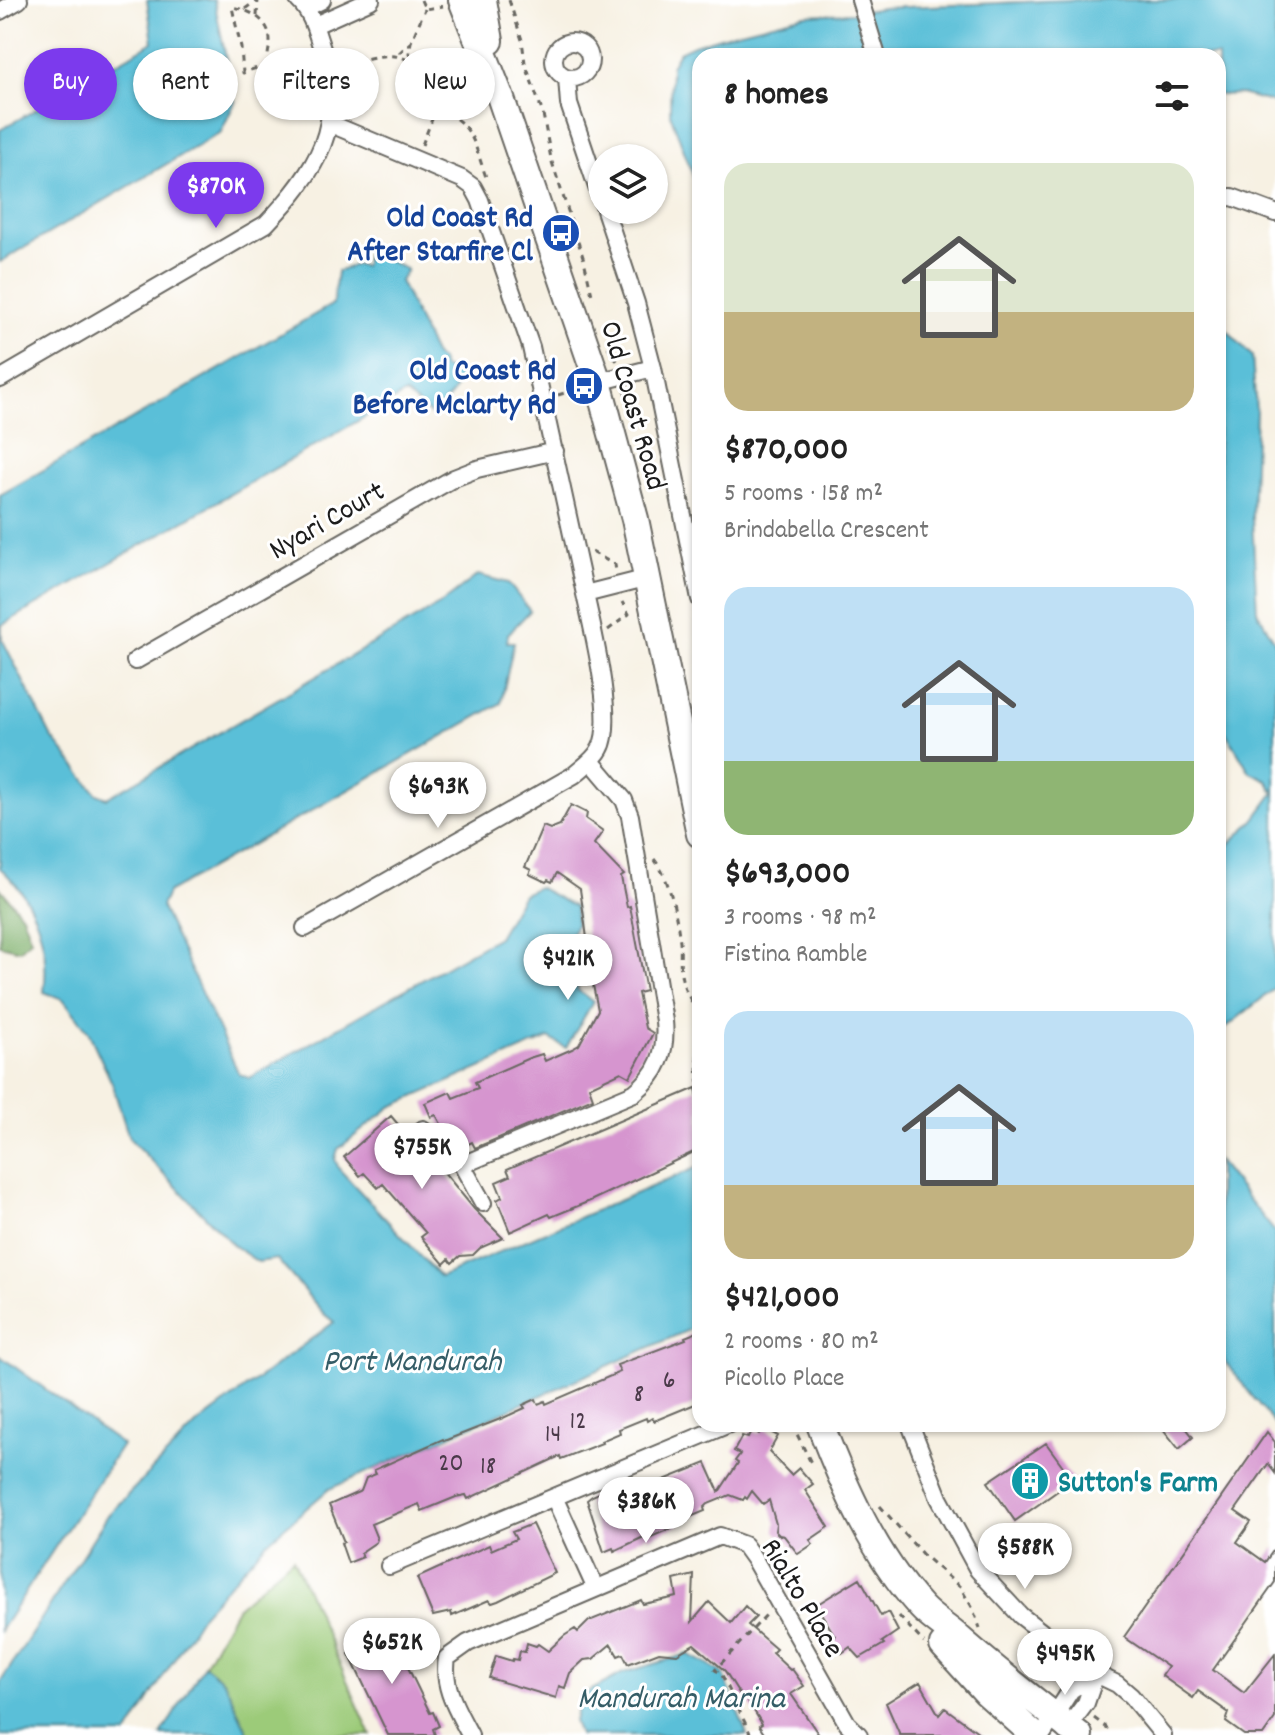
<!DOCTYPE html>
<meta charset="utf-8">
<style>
body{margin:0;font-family:Dekko,sans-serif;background:#f2f2f2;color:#222;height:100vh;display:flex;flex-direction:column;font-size:30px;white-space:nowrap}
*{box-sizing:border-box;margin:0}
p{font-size:26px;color:#767676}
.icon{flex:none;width:44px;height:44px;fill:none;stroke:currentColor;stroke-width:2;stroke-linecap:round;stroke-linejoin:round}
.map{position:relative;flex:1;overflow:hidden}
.drawer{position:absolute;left:692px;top:48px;width:534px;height:1384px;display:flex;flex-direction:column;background:#fff;border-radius:24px;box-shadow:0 2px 6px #0004}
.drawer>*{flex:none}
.top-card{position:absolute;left:24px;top:48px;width:548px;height:72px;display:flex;gap:16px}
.fabs{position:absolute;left:588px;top:144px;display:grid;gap:16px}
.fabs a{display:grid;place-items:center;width:80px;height:80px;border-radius:50%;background:#fff;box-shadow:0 2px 6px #0004;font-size:40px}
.price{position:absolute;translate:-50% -68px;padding:0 18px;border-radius:28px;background:#fff;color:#222;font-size:26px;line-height:52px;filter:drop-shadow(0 2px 4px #0008)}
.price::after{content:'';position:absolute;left:50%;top:48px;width:24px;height:18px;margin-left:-12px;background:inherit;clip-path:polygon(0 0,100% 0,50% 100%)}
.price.on{background:#7c3aed;color:#fff}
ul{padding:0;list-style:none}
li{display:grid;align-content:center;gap:16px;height:424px;padding:0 32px}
li span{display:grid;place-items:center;height:248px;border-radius:24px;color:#555}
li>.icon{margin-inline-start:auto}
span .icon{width:144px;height:144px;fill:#fffc;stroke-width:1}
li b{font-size:34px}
h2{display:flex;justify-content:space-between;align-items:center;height:96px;padding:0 32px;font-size:34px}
.chip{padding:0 28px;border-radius:36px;background:#fff;box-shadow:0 2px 6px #0004;font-size:28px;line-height:72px}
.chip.on{background:#7c3aed;color:#fff}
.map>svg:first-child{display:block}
.green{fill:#9ccb79;stroke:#5c744a;stroke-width:2}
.forest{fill:#7daf69;stroke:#4c6642;stroke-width:2}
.water{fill:#5abfd8;stroke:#3b6e7a;stroke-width:2}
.building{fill:#d695cf}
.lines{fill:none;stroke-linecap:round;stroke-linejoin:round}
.minor-casing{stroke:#696762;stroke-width:20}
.primary-casing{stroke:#696762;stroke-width:30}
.path{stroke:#696762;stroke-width:3;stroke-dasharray:6 6;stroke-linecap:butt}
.minor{stroke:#fff;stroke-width:16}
.primary{stroke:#fff;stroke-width:26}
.labels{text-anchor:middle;stroke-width:6;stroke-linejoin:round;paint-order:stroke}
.number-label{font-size:26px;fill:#4a3a49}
.transit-label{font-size:30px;font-weight:bold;fill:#164399;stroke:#fff;text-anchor:end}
.street-label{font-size:30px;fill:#1c1c1c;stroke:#fff}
.culture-label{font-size:30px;font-weight:bold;fill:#0d838f;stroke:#fff;text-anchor:start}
.water-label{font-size:32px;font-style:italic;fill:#355d67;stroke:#fff}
</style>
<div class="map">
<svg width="1275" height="1735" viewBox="0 0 1275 1735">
<rect width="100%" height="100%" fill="#fff"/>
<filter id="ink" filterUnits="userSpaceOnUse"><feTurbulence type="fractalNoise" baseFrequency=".0125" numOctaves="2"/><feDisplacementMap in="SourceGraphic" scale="16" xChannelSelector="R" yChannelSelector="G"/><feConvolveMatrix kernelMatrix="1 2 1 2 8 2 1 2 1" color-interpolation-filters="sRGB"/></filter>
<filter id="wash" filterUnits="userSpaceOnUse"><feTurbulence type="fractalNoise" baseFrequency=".006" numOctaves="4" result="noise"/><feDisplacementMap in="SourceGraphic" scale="32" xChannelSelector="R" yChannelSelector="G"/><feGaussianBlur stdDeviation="1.8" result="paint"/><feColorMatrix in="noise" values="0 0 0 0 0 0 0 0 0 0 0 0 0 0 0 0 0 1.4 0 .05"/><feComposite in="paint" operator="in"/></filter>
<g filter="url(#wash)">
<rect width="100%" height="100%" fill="#f7f1e3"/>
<path class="green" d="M293 1558 371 1735H249L220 1678 204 1665 236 1608Z"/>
<path class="forest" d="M0 888 22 915 31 939 20 950 0 945Z"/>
<path class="water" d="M147 0H214L235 102 221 132 0 262V130L153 42Z
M1071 0H1275V103L1240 94 1218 95V56H700V194L670 113 671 66 679 52 694 45 733 33 805 15 852 13 882 8Z
M368 250 407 270 400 281 435 356 441 360 443 368 462 373 453 393 433 416 405 394 2 625V639L51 736 97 794 107 798 439 605 478 575 508 583 530 611 508 634 507 642H514L501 703 167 893 161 906 239 1074 249 1078 498 937 523 894 538 887 575 907 576 924 568 941 578 990 593 1002 566 1048 549 1038 391 1107 338 1149 335 1159 339 1169 440 1277 700 1166V1325L329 1489 267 1542 202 1614 127 1735H0V1683L108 1515 196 1425 334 1322 324 1314 277 1259 258 1262 234 1246 129 1138 112 1083 88 1031 63 999 44 992C50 945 36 900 0 868V495L333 304 337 272 356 264 364 267Z
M1218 321 1252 356 1256 411 1252 518 1257 611 1275 642V988L1218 1034V855L1254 820 1274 793 1267 780 1250 772 1218 720Z
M1218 1161 1275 1232V1425L1218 1353Z
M0 1356 122 1445 0 1631Z
M688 1654 723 1673 747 1735H579L574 1721 581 1696 623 1673Z
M204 1665 224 1681 249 1735H161Z"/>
<g id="blocks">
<path class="building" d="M571 805 587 813 586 819 603 831 594 844 624 875 621 877 627 907 630 906 646 991 638 993 645 1028 653 1033 630 1077 621 1072 589 1087 593 1098 475 1148 472 1142 460 1148 449 1138 436 1115 431 1117 425 1103 450 1092 453 1098 478 1088 475 1082 529 1058 542 1054 545 1061 572 1049 579 1045 598 1010 592 980 582 982 574 940 587 938 580 889 557 873 552 882 548 880 546 882 529 874 531 870 525 867 543 826 550 829 560 825Z
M696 1088 700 1106V1149L590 1201 551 1217 549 1214 510 1232 497 1200 502 1197 496 1182 510 1176 507 1169Z
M391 1116 407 1135 413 1134 474 1209 503 1238 480 1248 473 1255 460 1256 452 1263 449 1259 444 1264 421 1237 426 1233 383 1184 378 1188 364 1173 360 1176 344 1157Z
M700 1331V1402L654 1421 652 1418 647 1421 646 1418 619 1429 620 1433 601 1441 602 1443 561 1459 560 1456 468 1499 466 1495 456 1497 422 1511 419 1504 371 1524 377 1539 376 1542 360 1553 363 1557 348 1563 341 1543 344 1542 329 1505 361 1491 366 1478 376 1474 374 1470 443 1439 444 1441 503 1418 525 1408 523 1405 536 1399 538 1404 545 1401 546 1404 620 1372 617 1365 686 1339 685 1337Z
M1159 1424H1183L1193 1437 1179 1449Z
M763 1428 778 1436 769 1452 791 1475 799 1468 813 1484 805 1490 829 1527 810 1540 813 1544 798 1554 784 1536 779 1535 775 1531 776 1524 769 1500 763 1504 752 1491 747 1499 745 1497 743 1500 730 1495 708 1504 704 1508 705 1511 678 1522 679 1525 649 1538 648 1535 614 1551 613 1548 604 1552 587 1500 592 1496 622 1483 624 1489 639 1482 642 1489 706 1463 719 1492 738 1463 735 1461 740 1454 734 1451 742 1436 748 1438 752 1430 759 1434Z
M1267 1432 1275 1442V1473L1268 1464 1235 1511 1251 1522 1237 1542 1265 1562 1275 1548V1582L1213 1670 1244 1693 1275 1654V1718L1263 1735H1244L1226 1722 1229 1713 1198 1691 1193 1698 1162 1676 1168 1667 1124 1637Z
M1046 1443 1073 1480 1015 1521 988 1482Z
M532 1524 555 1573 498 1601 492 1603 489 1600 452 1616 451 1612 433 1616 417 1578 489 1545 491 1550 516 1539 512 1532Z
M694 1575 692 1622 709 1602 731 1623 745 1606 756 1617 748 1625 776 1649 772 1653 790 1670 792 1669 804 1686 791 1694 819 1735H765L759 1726 762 1724 745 1696 742 1698 725 1671 694 1644 677 1654 659 1652 628 1664 623 1654 618 1656 611 1644 593 1659 584 1660 570 1673 565 1688 559 1686 556 1698 489 1678 496 1656 512 1661 513 1659 518 1660 520 1651 525 1652 527 1643 536 1646 538 1644 548 1651 564 1636 575 1629 578 1632 589 1621 641 1600 643 1604 677 1597 674 1580Z
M860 1578 881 1616 888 1612 898 1631 882 1642 884 1644 860 1658 850 1647 842 1653 832 1637 835 1636 816 1605Z
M389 1628 430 1713 433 1712 439 1726 433 1729 435 1735H388L349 1654 355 1652 351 1645Z
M920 1682 939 1715 945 1708 982 1735H900L886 1703Z"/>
</g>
</g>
<g filter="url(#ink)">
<use href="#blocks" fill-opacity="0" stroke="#696762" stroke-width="2"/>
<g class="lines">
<g class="minor-casing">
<path id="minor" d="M860 0 877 56
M306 8 322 0
M0 11 19 0
M315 25 371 0
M554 60a18 18 0 1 1 36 0a18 18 0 1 1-36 0Z
M567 78 569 104 602 202
M331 124 462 179 473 187 480 200 531 347 585 594
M1218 198 1232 197 1275 213
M605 210 636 303 653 368
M0 379 266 224C317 171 347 124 322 49 316 31 312 13 298 0
M598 382 653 368 700 599
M135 661 454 478 477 469 555 451
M305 928 574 775C583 767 594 760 600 749 616 722 592 627 585 594L648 578
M423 1129 462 1165 634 1093C658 1074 667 1052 664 1021L630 816 624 800 591 761
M462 1165 483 1203
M910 1424 939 1498 978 1570 1021 1616 1096 1674 1117 1684 1131 1696 1163 1735
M554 1497 595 1587
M389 1566 729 1424
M1065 1731 1086 1703 1096 1674
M470 1735C457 1710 442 1687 447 1658L468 1643 720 1536 744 1545 754 1559 847 1723 859 1735
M1042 1735 1071 1690 1096 1674"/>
</g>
<g class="primary-casing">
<path id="primary" d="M462 0 500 96 598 382 635 519 700 834
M483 0 490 41
M820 1424C845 1489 874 1555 921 1607 930 1617 943 1625 954 1634 994 1670 1036 1702 1079 1735
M943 1645 986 1692 1034 1735"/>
</g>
<path class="path" d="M421 0 425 9 443 6
M509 0 522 40 525 63 543 114 551 159 584 260 592 295
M245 9 257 0
M257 16 258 0
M399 53 411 42
M344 64C366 60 393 48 412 63
M271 66C265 55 270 51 270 40 269 19 249 10 232 7L241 48 243 73C274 60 268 73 292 74 299 74 306 72 312 71
M434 109C474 121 473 142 486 177
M422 145 434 114V100L409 53 411 42 425 9
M608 347 617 361
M625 391 627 407
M558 395 578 389
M592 552 615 565 616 571
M608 630 629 614 622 602
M654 859C671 880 676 915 680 941 681 953 679 967 682 979 684 991 693 1001 696 1013 702 1039 693 1060 700 1087
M792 1424 813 1467
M880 1506 923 1555 960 1587 972 1607 980 1628
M899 1616 924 1643
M1094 1718 1106 1727 1110 1735
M751 1735 721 1673 715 1670 767 1614"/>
<use href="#minor" class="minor"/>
<use href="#primary" class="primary"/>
</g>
</g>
<defs>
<g id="bus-disc" transform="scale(2)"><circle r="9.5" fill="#1a4fb4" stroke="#fff"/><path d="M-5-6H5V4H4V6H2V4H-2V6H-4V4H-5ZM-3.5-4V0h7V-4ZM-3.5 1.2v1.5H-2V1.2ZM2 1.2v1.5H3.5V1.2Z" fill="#fff"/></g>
<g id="building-disc" transform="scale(2)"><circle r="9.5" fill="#0f9aa8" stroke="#fff"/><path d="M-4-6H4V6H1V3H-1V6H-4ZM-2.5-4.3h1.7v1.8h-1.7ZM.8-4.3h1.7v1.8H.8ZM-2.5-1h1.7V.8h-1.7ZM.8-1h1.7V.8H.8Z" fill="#fff"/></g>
</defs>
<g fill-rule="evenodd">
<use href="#bus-disc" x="561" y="233"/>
<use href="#bus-disc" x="584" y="386"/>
<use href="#building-disc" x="1030" y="1481"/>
</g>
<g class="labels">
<g class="number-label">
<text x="669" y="1387">6</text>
<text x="639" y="1401">8</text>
<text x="578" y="1428">12</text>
<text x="553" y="1441">14</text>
<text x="451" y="1470">20</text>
<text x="488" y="1473">18</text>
</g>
<g class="transit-label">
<text x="533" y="226">Old Coast Rd<tspan x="533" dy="34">After Starfire Cl</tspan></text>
<text x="556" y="379">Old Coast Rd<tspan x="556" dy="34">Before Mclarty Rd</tspan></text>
</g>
<g class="street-label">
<text transform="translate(635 405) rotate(74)" y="10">Old Coast Road</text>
<text transform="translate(326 519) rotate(-30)" y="10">Nyari Court</text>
<text transform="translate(804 1597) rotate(59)" y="10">Rialto Place</text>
</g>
<g class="culture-label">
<text x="1058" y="1491">Sutton's Farm</text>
</g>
<g class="water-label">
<text x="412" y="1370">Port Mandurah</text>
<text x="681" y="1707">Mandurah Marina</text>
</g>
</g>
</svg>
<div class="fabs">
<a><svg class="icon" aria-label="layers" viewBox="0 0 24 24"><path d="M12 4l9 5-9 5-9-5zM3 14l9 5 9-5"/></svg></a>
</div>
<b class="price on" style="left:216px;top:230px">$870K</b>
<b class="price" style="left:438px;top:830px">$693K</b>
<b class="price" style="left:568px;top:1002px">$421K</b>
<b class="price" style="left:422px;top:1191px">$755K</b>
<b class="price" style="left:646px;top:1545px">$386K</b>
<b class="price" style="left:1025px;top:1591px">$588K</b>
<b class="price" style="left:392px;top:1686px">$652K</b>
<b class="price" style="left:1065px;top:1697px">$495K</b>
<div class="top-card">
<a class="chip on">Buy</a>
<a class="chip">Rent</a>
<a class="chip">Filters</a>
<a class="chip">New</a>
</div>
<section class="drawer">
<h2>8 homes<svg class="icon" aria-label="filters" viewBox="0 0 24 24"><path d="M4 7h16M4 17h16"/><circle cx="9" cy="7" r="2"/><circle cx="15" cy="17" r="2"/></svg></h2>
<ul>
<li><span style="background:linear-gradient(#dfe7d0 60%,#c2b280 0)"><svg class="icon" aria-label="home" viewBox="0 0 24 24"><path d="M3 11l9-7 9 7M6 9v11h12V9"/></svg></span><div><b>$870,000</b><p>5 rooms · 158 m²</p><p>Brindabella Crescent</p></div></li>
<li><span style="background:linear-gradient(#bfe0f5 70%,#8fb573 0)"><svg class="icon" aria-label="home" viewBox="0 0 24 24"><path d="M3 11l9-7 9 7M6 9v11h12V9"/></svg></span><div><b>$693,000</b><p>3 rooms · 98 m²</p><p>Fistina Ramble</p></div></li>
<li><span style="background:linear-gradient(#bfe0f5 70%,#c2b280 0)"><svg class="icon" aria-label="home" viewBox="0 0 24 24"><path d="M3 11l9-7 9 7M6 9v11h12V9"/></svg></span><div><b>$421,000</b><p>2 rooms · 80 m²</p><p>Picollo Place</p></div></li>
</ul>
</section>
</div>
